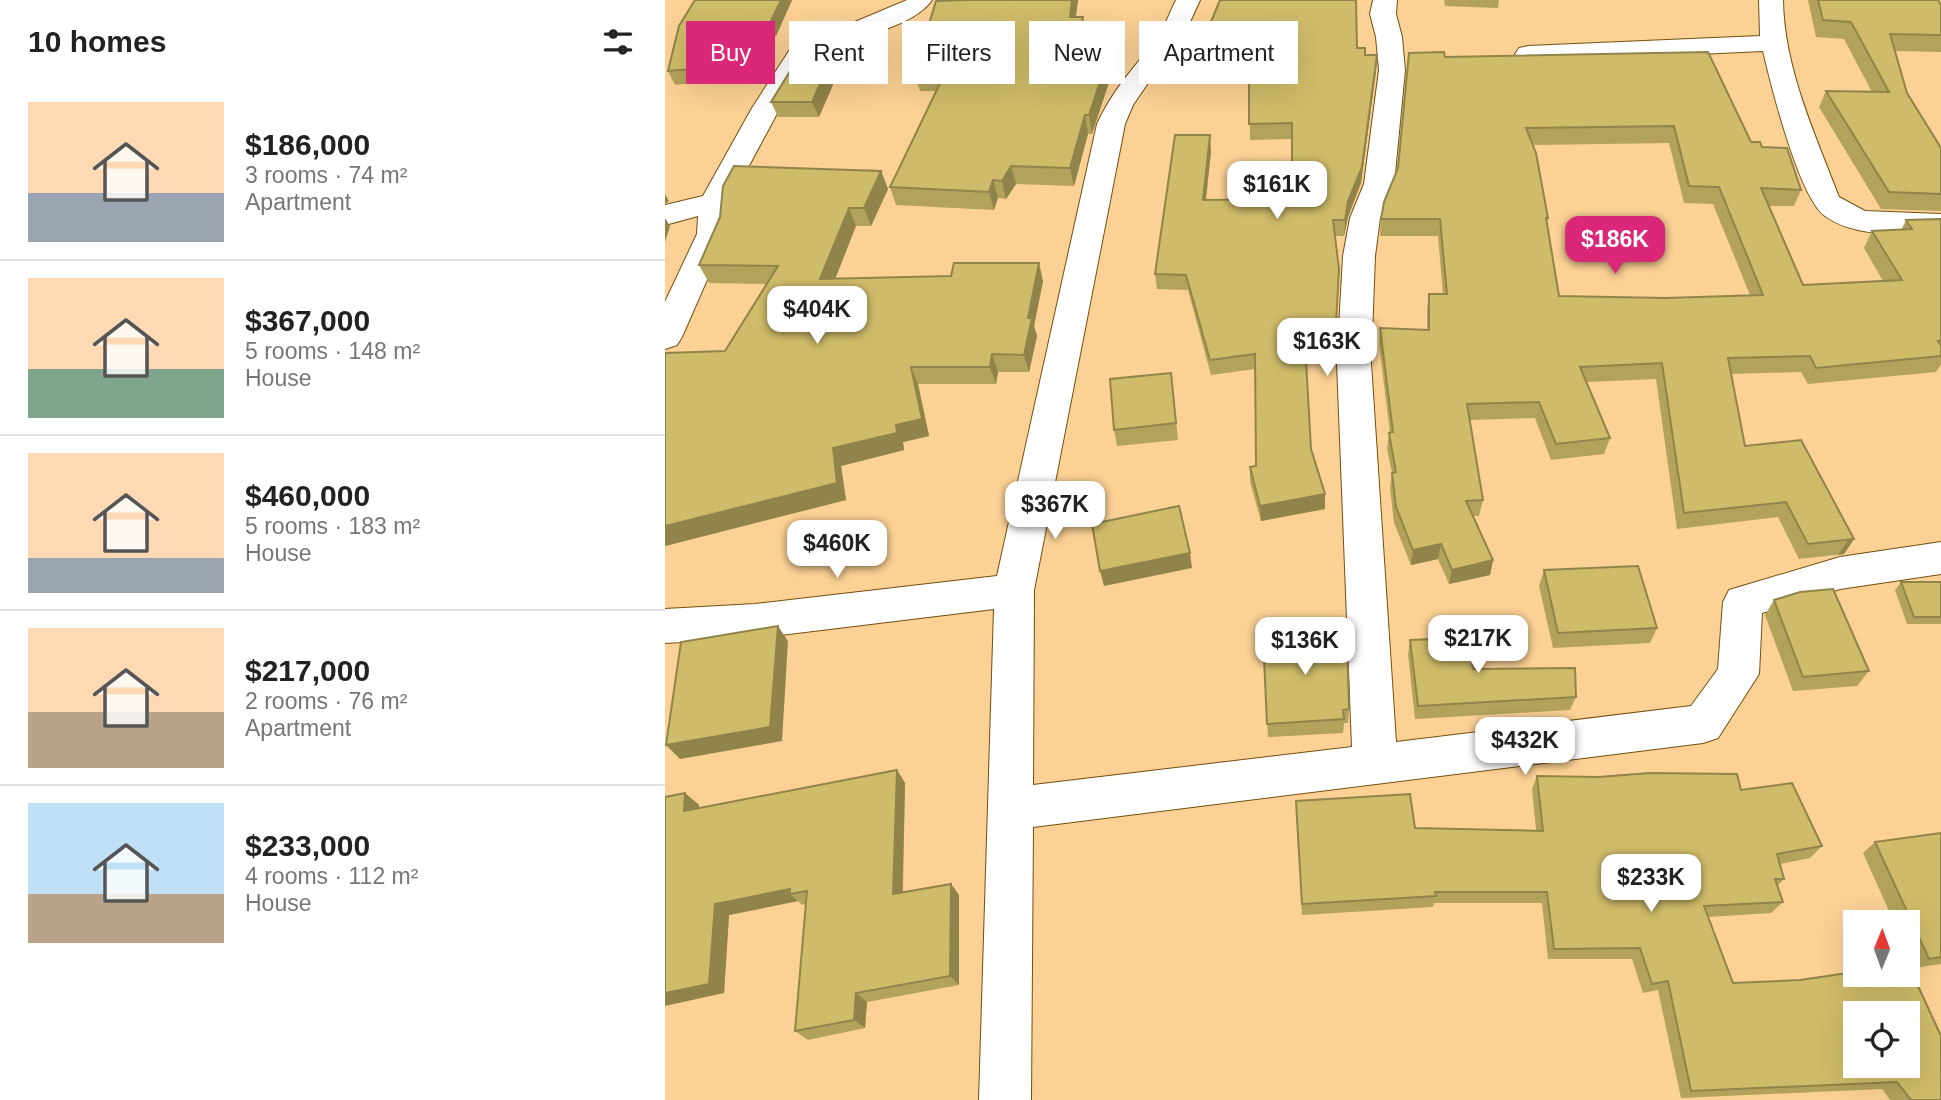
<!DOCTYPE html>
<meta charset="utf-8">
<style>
body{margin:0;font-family:Helvetica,sans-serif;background:#f2f2f2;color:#222;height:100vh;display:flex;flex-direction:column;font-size:26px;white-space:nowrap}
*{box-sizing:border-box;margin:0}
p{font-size:23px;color:#767676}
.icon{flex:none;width:38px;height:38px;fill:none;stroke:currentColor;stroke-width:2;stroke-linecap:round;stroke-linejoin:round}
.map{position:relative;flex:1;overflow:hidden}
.drawer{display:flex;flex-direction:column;background:#fff;width:665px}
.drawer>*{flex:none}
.banner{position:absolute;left:21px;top:21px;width:665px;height:63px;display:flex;gap:14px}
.needle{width:46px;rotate:1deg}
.tools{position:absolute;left:1178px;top:910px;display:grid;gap:14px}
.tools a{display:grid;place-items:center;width:77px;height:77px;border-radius:0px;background:#fff;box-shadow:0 7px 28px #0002;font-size:35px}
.price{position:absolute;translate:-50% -60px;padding:0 16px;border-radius:14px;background:#fff;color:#222;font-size:23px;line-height:46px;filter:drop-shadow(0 2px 4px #0008)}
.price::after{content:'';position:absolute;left:50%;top:42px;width:21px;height:16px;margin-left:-10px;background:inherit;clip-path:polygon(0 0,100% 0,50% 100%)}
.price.on{background:#db2777;color:#fff}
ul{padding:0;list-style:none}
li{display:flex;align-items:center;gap:21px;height:175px;padding:0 28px}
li+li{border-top:2px solid #e0e0e0}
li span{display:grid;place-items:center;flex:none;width:196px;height:140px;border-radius:0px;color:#555}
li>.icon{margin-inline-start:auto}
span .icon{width:84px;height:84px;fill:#fffc;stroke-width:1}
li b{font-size:30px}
h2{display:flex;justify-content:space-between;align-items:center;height:84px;padding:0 28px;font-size:30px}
.pill{padding:0 24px;border-radius:0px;background:#fff;box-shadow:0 7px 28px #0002;font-size:24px;line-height:63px}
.pill.on{background:#db2777;color:#fff}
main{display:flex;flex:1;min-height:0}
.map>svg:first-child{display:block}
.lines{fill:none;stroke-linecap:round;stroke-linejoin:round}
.minor-casing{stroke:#734f0d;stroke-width:2}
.minor{fill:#fff;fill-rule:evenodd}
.wall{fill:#b2a25b;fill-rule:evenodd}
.shaded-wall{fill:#91844a}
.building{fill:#cfbc6a;stroke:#91844a;stroke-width:2;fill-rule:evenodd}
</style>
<main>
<section class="drawer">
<h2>10 homes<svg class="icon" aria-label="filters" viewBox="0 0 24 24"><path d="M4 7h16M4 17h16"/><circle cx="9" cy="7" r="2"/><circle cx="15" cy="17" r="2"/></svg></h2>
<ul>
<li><span style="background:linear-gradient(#ffd9b3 65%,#9aa5b1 0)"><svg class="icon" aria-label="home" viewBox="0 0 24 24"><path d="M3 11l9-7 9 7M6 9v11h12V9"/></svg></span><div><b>$186,000</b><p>3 rooms · 74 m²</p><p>Apartment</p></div></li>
<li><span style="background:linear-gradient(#ffd9b3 65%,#7fa58c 0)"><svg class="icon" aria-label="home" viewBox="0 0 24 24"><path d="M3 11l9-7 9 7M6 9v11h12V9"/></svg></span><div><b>$367,000</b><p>5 rooms · 148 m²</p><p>House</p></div></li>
<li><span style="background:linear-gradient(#ffd9b3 75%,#9aa5b1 0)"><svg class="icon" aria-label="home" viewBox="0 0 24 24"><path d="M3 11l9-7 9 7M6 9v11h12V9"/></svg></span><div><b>$460,000</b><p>5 rooms · 183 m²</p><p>House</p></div></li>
<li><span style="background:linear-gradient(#ffd9b3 60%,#b9a48a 0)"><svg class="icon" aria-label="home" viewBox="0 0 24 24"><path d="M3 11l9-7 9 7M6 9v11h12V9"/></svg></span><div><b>$217,000</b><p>2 rooms · 76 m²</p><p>Apartment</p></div></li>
<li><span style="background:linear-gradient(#bfe0f5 65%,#b9a48a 0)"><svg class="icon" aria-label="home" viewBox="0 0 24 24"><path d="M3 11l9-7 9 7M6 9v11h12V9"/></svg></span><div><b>$233,000</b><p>4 rooms · 112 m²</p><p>House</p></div></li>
</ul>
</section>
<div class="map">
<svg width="1276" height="1100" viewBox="0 0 1276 1100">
<rect width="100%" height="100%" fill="#fbd195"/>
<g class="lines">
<g class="minor-casing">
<path id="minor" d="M242 0H267C248 28 184 40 152 47L115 108 64 203 62 234 17 337 12 345 0 349V302L32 234 33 216 0 225V205L38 196 87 108 133 37 185 24Z
M511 0H535L514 46 494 67 468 105 460 124 369 590 368 785 687 747 672 363 678 256 685 218 699 184 714 70 711 37 705 14 708 0H732L731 14 737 37 740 70 729 184 715 218 710 256 706 363 731 742 1026 706 1053 669 1058 602 1064 590 1175 557 1276 542V574L1175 589 1097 613 1094 674 1053 738 1038 743 368 827 366 1100H314L329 609 90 638 0 643V609L90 604 332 576 432 124C446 93 467 69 488 44 498 32 504 14 511 0Z
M1094 0H1118C1119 68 1150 134 1174 197L1200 211 1276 214V234C1239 233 1192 239 1160 216 1134 198 1106 85 1098 51L863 62 854 60 850 54 854 48 863 46 1095 36Z"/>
</g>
<use href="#minor" class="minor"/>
</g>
<path class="wall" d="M127 0 111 36 60 38 48 81 10 85 3 71 14 26Z
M302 0H413L411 17 421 35 418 51 448 70 427 134H423L409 186 351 184 341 199 333 198 329 210 231 205 225 187 271 91H255L249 73Z
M555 0 692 48 700 55H712L711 71 696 183 683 217 679 236H670L674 269 671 339 640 341 646 449 660 494V509L596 521 585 482V467L591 466 590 369 546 375 523 290 492 289 490 274 546 151 541 200 627 199V139L585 140 584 43 546 39 545 24Z
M779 0H834L833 8 780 6Z
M1143 0H1273L1276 5V52L1230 51 1242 93 1276 148V211L1216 209 1154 107 1161 91 1207 92 1179 39 1151 37Z
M186 43 154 117H113L106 102Z
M780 57 1086 142 1097 147 1136 190 1129 206H1103L1138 285 1218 281 1199 248 1207 231 1236 230 1241 220 1276 219V364L1271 372 1143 384 1136 372 1066 374 1080 446 1189 539 1179 554 1134 559 1113 517 1012 529 991 379 921 382 945 438 939 454 886 460 870 418 805 420 818 500 814 516H808L828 560 825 575 784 584 773 559 746 565 729 523 725 488 727 473 722 449 724 433H725L714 344 715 328 762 330V310L764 294H778L773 236H715L716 219ZM1004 143 1019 203 1048 204 1085 295 1000 298 894 296 882 225 883 218 867 145Z
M216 171 223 189 206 226H191L170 279 378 281 369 326 372 336 364 372H333L331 384H253L264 436 238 442 239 450 176 466 181 500 0 546V353L60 351 102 284 44 283 34 265Z
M506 373 513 440 452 446 449 430Z
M879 570 992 628 985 643 888 648 874 586Z
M1236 582H1276V624H1242L1230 590Z
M1109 600 1204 671 1192 686 1128 691 1100 615Z
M766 627 808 669 911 697 905 710 750 719 743 654 745 640 764 639Z
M598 635 671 643 684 709 683 723H679L678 733 603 737Z
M232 770 240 783 238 892 286 884 294 895V985L202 1002 200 1028 143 1040 130 1031 141 904 137 905 133 901 64 915 59 993 20 793 34 805V808Z
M872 776 1076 790 1157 846 1145 858 1115 864 1119 879 1112 886 1118 902 1106 913 1043 917 1068 983 1276 1100H1225L1217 1089 1016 1098 993 990 978 993 967 959H883L877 903H769L768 907 637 915 631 801 750 828 871 830 867 789Z
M1276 833V964L1249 968 1242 953V922H1229L1198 853 1210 842Z"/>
<path class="shaded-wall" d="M116 0H127L111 36 105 23Z
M407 0H413L408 35 405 17Z
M418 17 421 35 415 69 411 51Z
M55 24 60 38 48 81 41 68Z
M181 27 186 43 154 117 147 102Z
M445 52 448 70 427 134 424 115Z
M712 55 711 71 696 183 683 217 679 236 680 220Z
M420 115 423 134 409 186 405 168Z
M545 135 546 151 539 215 538 200Z
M346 166 351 184 341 199 337 181Z
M216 171 223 189 206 226 199 208Z
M328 180 333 198 329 210 324 192Z
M0 194 4 201 0 204Z
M184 208 191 226 163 297 155 279Z
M0 218 5 226 0 242Z
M374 263 378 281 369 326 372 336 364 372 359 355 363 318Z
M327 354 333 372 331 384 325 367Z
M246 367 253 384 264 436 238 442 239 450 176 466 181 500 0 546V526L168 448 231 425Z
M660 494V509L596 521 595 506Z
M1189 539 1179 554 1173 555 1183 540Z
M776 544 773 559 746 565 748 550Z
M525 553 527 568 439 586 435 571Z
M828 560 825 575 784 584 787 570Z
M113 626 123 641 117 741 15 759 1 745Z
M232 770 240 783 237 905 228 894Z
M20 793 34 805 33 823 19 811Z
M286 884 294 895V985L285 976Z
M125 889V894L133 901 64 915 59 993 0 1006V993L50 904Z
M191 993 202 1002 200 1028 189 1020Z"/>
<path class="building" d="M30 0H116L105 23 55 24 41 68 3 71 14 26Z
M302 0H407L405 17H418L411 51 445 52 424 115H420L405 168 346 166 337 181 328 180 324 192 225 187 280 73H249L271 1Z
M555 0H691L692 48H700V55H712L697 167 683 201 680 220H668L674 269 671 323 639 325 646 449 660 494 595 506 585 467 591 466 590 354 545 360 521 275 490 274 510 135H545L538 200 627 199V123L584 124V27L545 24Z
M1153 0H1273L1276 5V35L1225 34 1242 93 1276 148V194L1224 192 1161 91 1224 92 1186 22 1158 20Z
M181 27 147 102H106L148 34Z
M779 52 780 57 1043 52 1086 142H1095L1097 147 1122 148 1136 190 1096 188 1138 285 1237 280 1207 231 1247 229 1241 220 1276 219V341H1273L1276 346V356L1151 368 1145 356 1063 358 1080 446 1136 440 1189 539 1143 544 1121 502 1019 513 997 363 915 367 945 438 891 444 874 402 802 404 818 500 801 501 828 560 787 570 776 544 748 550 731 507 727 473 731 472 724 433 728 432 715 328 764 330V294H782L775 219H716L719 202 733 168 744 53ZM1009 126 1024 186 1054 187 1098 295 1000 298 894 296 881 218H883L871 153 861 128Z
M69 166 216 171 199 208H184L155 279 286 276 289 263H374L363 318H367L359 355 327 354 325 367H246L257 419 231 425 232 433 168 448 172 483 0 526V353L60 351 113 266 34 265 55 217 58 186Z
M506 373 511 423 449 430 445 379Z
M514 506 525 553 435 571 427 524Z
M973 566 992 628 893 633 879 570Z
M1236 582H1276V617H1249Z
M1168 589 1204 671 1138 677 1109 600 1135 592Z
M801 625 808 669 910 668 911 697 753 706 745 640 769 639 766 627Z
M113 626 105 727 1 745 16 642Z
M670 631 671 643 682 642 684 709 678 710 679 719 602 724 598 635Z
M232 770 228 894 286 884 285 976 191 993 189 1020 130 1031 142 891 125 894V889L50 904 44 984 0 993V797L20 793 19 811Z
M985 773 1072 774 1076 790 1127 783 1157 846 1112 854 1119 879H1110L1118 902 1039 906 1068 983 1135 980 1190 972V975H1242V964H1243L1276 1036V1100H1246L1232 1082 1026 1091 1003 981 987 984 975 948 889 949 882 892H770L771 896 637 904 631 801 745 794 750 828 878 831 872 776 933 777ZM1190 1013H1242V1066H1190Z
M1276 833V957L1264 959 1210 842Z"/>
</svg>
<div class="tools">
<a><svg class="needle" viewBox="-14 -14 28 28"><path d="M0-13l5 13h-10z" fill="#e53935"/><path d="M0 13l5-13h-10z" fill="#767676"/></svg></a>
<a><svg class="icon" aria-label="locate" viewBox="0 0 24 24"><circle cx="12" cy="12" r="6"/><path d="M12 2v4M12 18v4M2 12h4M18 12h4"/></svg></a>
</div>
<b class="price" style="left:612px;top:221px">$161K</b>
<b class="price on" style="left:950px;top:276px">$186K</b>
<b class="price" style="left:152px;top:346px">$404K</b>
<b class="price" style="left:662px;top:378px">$163K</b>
<b class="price" style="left:390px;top:541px">$367K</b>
<b class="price" style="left:172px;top:580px">$460K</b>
<b class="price" style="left:813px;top:675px">$217K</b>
<b class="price" style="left:640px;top:677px">$136K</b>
<b class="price" style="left:860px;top:777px">$432K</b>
<b class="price" style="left:986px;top:914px">$233K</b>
<div class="banner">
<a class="pill on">Buy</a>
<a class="pill">Rent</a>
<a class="pill">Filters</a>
<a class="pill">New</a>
<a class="pill">Apartment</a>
</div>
</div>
</main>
